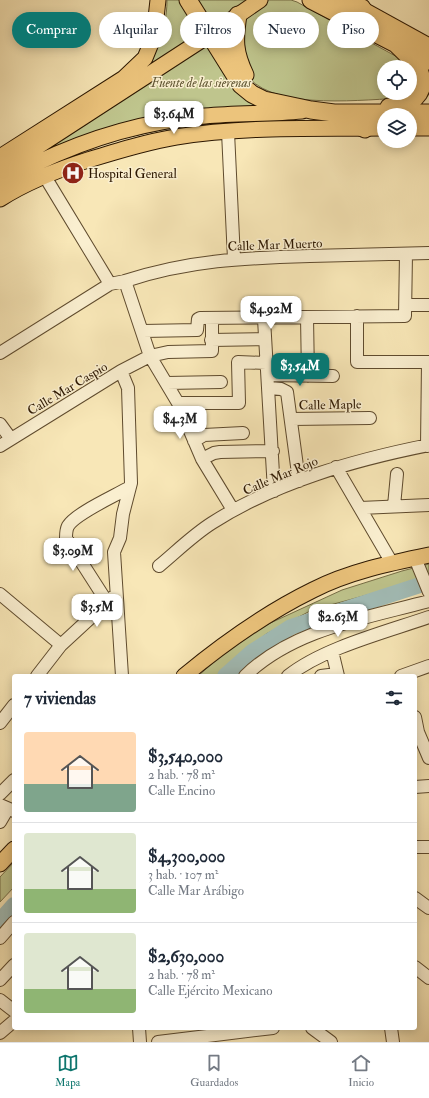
<!DOCTYPE html>
<html lang="es">
<meta charset="utf-8">
<style>
body{margin:0;font-family:"IM FELL Double Pica",serif;background:#f2f2f3;color:#1f2937;height:100vh;display:flex;flex-direction:column;font-size:15px;white-space:nowrap}
*{box-sizing:border-box;margin:0}
p{font-size:13px;color:#747a83}
.icon{flex:none;width:22px;height:22px;fill:none;stroke:currentColor;stroke-width:2;stroke-linecap:round;stroke-linejoin:round}
.map{position:relative;flex:1;overflow:hidden}
.side{position:absolute;left:12px;top:674px;width:405px;height:356px;display:flex;flex-direction:column;background:#fff;border-radius:4px;box-shadow:0 2px 10px #0003}
.side>*{flex:none}
.top-card{position:absolute;left:12px;top:12px;width:405px;height:36px;display:flex;gap:8px}
.controls{position:absolute;left:377px;top:60px;display:grid;gap:8px}
.controls a{display:grid;place-items:center;width:40px;height:40px;border-radius:50%;background:#fff;box-shadow:0 2px 10px #0003;font-size:20px}
.price{position:absolute;translate:-50% -34px;padding:0 9px;border-radius:8px;background:#fff;color:#222;font-size:13px;line-height:26px;filter:drop-shadow(0 1px 2px #0008)}
.price::after{content:'';position:absolute;left:50%;top:24px;width:12px;height:9px;margin-left:-6px;background:inherit;clip-path:polygon(0 0,100% 0,50% 100%)}
.price.current{background:#0f766e;color:#fff}
ul{padding:0;list-style:none}
li{display:flex;align-items:center;gap:12px;height:100px;padding:0 12px}
li+li{border-top:1px solid #e0e1e3}
li span{display:grid;place-items:center;flex:none;width:112px;height:80px;border-radius:4px;color:#555}
li>.icon{margin-inline-start:auto}
span .icon{width:48px;height:48px;fill:#fffc;stroke-width:1}
li b{font-size:17px}
h2{display:flex;justify-content:space-between;align-items:center;height:48px;padding:0 12px;font-size:17px}
.chip{padding:0 14px;border-radius:18px;background:#fff;box-shadow:0 2px 10px #0003;font-size:14px;line-height:36px}
.chip.current{background:#0f766e;color:#fff}
.menu{display:flex;justify-content:space-around;align-items:center;height:56px;border-top:1px solid #e0e1e3;background:#fff;font-size:11px;color:#747a83}
.menu a{display:grid;justify-items:center;gap:2px}
.menu .current{color:#0f766e}
.map>svg:first-child{display:block}
.green{fill:#bfc58d;stroke:#766e46;fill-rule:evenodd}
.lines{fill:none;stroke-linecap:round;stroke-linejoin:round}
.river{stroke:#a2beb9;stroke-width:16}
.minor-casing{stroke:#5f4b2e;stroke-width:14}
.major-casing{stroke:#2c1700;stroke-width:17}
.highway-casing{stroke:#2c1700;stroke-width:19}
.minor{stroke:#faefd0;stroke-width:12}
.major{stroke:#ecc47c;stroke-width:15}
.highway{stroke:#ecc47c;stroke-width:17}
.labels{text-anchor:middle;stroke-width:3;stroke-linejoin:round;paint-order:stroke}
.park-label{font-size:13px;font-style:italic;fill:#5f5431;stroke:#faefd0}
.poi-label{font-size:13px;fill:#2c1700;stroke:#faefd0;text-anchor:start}
.street-label{font-size:13px;fill:#2c1700;stroke:#faefd0}
</style>
<div class="map">
<svg width="429" height="1042" viewBox="0 0 429 1042">
<rect width="100%" height="100%" fill="#f8e7b7"/>
<filter id="stains"><feTurbulence type="fractalNoise" baseFrequency=".005" numOctaves="4"/><feColorMatrix values="0 0 0 0 .2 0 0 0 0 .09 0 0 0 0 .02 0 0 0 .5 -.17"/></filter>
<radialGradient id="worn" r=".72"><stop offset=".6" stop-color="#630" stop-opacity="0"/><stop offset="1" stop-color="#630" stop-opacity=".3"/></radialGradient>
<path class="green" d="M167 0H185L205 32 133 80C153 53 167 34 167 0Z
M194 0H254L215 29Z
M266 0H291L297 2 410 64 420 80 407 98C365 99 279 111 249 78L239 24ZM384 67H410V93H384Z
M210 41 266 107 28 159Z
M429 564V578L312 610 266 634 218 676H198L239 640 266 625 342 590 402 571Z
M14 862V887L0 902V877Z"/>
<g class="lines">
<path class="river" d="M225 676 252 652 291 627 429 582
M0 921 14 905"/>
<g class="minor-casing">
<path id="minor" d="M228 132 234 259
M44 175 110 284 125 281 150 356 178 403 202 459 233 510
M125 281C189 260 244 258 310 256 350 255 389 254 429 253
M406 305H429
M357 316V362H428L427 446
M307 317 308 376
M264 319 274 491
M143 331 197 330 198 319 200 318 405 316 406 254
M211 340 265 339
M0 353 110 284
M121 371 128 388 131 483 123 514 120 538 114 552 122 676
M268 375 333 376
M167 383 221 382
M269 388 281 389 287 392 299 481
M178 403H239L238 362 266 363
M291 419 370 418
M0 424 11 439
M194 441 204 435 243 433
M0 446 121 371 150 356 168 352 212 351V318
M202 459 214 453 220 452 273 451
M336 467 392 563
M394 506 397 474
M360 508 429 505
M415 558 429 592
M159 566C176 552 193 535 212 523 276 482 354 460 429 445
M0 594 61 645
M107 602 66 538C66 534 66 530 68 526 76 513 115 496 130 487
M332 651 338 676
M37 676 61 645 113 597
M245 676C293 629 367 618 429 601
M288 676C323 648 386 632 429 617
M321 676 337 674
M401 676 429 666
M415 717 418 732 429 758
M0 723 14 705
M415 787 429 786
M0 794 14 780
M0 805 14 811
M0 822 7 810
M415 847H429
M415 898 429 908
M0 938 14 922
M415 967 429 978
M0 980 14 965
M0 1000 14 1011
M139 1028 140 1042
M312 1028 331 1042
M391 1028 393 1042
M0 1033 14 1021
M158 1042 273 1028"/>
</g>
<g class="major-casing">
<path id="major" d="M351 3 429 46
M410 128H429
M0 157 124 78 145 58 154 36 158 0
M0 171 211 34 260 0
M0 184C12 177 24 169 37 163 89 138 148 121 205 116 237 113 270 114 302 111
M0 199C28 181 57 170 88 160 117 151 146 142 176 137 244 126 315 129 384 128
M184 676C224 643 266 613 313 590 348 572 390 563 429 555
M0 864 14 849"/>
</g>
<g class="highway-casing">
<path id="highway" d="M188 0 241 85 252 94 264 100 311 110 334 113H429
M311 0 429 61
M330 8H362
M238 15C234 40 234 52 245 75
M389 107C410 106 429 94 419 70 414 60 404 52 396 44
M339 116 365 129"/>
</g>
<use href="#minor" class="minor"/>
<use href="#major" class="major"/>
<use href="#highway" class="highway"/>
</g>
<defs>
<g id="hospital-disc" transform="scale(1.15)"><circle r="9.5" fill="#8f2418" stroke="#faefd0"/><path d="M-5-5h3v3.5h4V-5h3V5h-3V1.5h-4V5h-3Z" fill="#fff"/></g>
</defs>
<g fill-rule="evenodd">
<use href="#hospital-disc" x="73" y="173"/>
</g>
<g class="labels">
<g class="park-label">
<text x="201" y="87">Fuente de las sierenas</text>
</g>
<g class="poi-label">
<text x="88" y="178">Hospital General</text>
</g>
<g class="street-label">
<text transform="translate(275 244) rotate(-2)" y="5">Calle Mar Muerto</text>
<text transform="translate(67 388) rotate(-31)" y="5">Calle Mar Caspio</text>
<text transform="translate(330 404) rotate(-1)" y="5">Calle Maple</text>
<text transform="translate(280 475) rotate(-23)" y="5">Calle Mar Rojo</text>
</g>
</g>
<rect width="100%" height="100%" filter="url(#stains)"/>
<rect width="100%" height="100%" fill="url(#worn)"/>
</svg>
<div class="controls">
<a><svg class="icon" aria-label="locate" viewBox="0 0 24 24"><circle cx="12" cy="12" r="6"/><path d="M12 2v4M12 18v4M2 12h4M18 12h4"/></svg></a>
<a><svg class="icon" aria-label="layers" viewBox="0 0 24 24"><path d="M12 4l9 5-9 5-9-5zM3 14l9 5 9-5"/></svg></a>
</div>
<b class="price" style="left:174px;top:135px">$3.64M</b>
<b class="price" style="left:271px;top:330px">$4.92M</b>
<b class="price current" style="left:300px;top:387px">$3.54M</b>
<b class="price" style="left:180px;top:440px">$4.3M</b>
<b class="price" style="left:73px;top:572px">$3.09M</b>
<b class="price" style="left:97px;top:628px">$3.5M</b>
<b class="price" style="left:338px;top:638px">$2.63M</b>
<div class="top-card">
<a class="chip current">Comprar</a>
<a class="chip">Alquilar</a>
<a class="chip">Filtros</a>
<a class="chip">Nuevo</a>
<a class="chip">Piso</a>
</div>
<section class="side">
<h2>7 viviendas<svg class="icon" aria-label="filters" viewBox="0 0 24 24"><path d="M4 7h16M4 17h16"/><circle cx="9" cy="7" r="2"/><circle cx="15" cy="17" r="2"/></svg></h2>
<ul>
<li><span style="background:linear-gradient(#ffd9b3 65%,#7fa58c 0)"><svg class="icon" aria-label="home" viewBox="0 0 24 24"><path d="M3 11l9-7 9 7M6 9v11h12V9"/></svg></span><div><b>$3,540,000</b><p>2 hab. · 78 m²</p><p>Calle Encino</p></div></li>
<li><span style="background:linear-gradient(#dfe7d0 70%,#8fb573 0)"><svg class="icon" aria-label="home" viewBox="0 0 24 24"><path d="M3 11l9-7 9 7M6 9v11h12V9"/></svg></span><div><b>$4,300,000</b><p>3 hab. · 107 m²</p><p>Calle Mar Arábigo</p></div></li>
<li><span style="background:linear-gradient(#dfe7d0 70%,#8fb573 0)"><svg class="icon" aria-label="home" viewBox="0 0 24 24"><path d="M3 11l9-7 9 7M6 9v11h12V9"/></svg></span><div><b>$2,630,000</b><p>2 hab. · 78 m²</p><p>Calle Ejército Mexicano</p></div></li>
</ul>
</section>
</div>
<nav class="menu">
<a class="current"><svg class="icon" aria-label="map" viewBox="0 0 24 24"><path d="M3 6l6-2 6 2 6-2v14l-6 2-6-2-6 2zM9 4v14M15 6v14"/></svg>Mapa</a>
<a><svg class="icon" aria-label="saved" viewBox="0 0 24 24"><path d="M7 4h10v16l-5-4-5 4z"/></svg>Guardados</a>
<a><svg class="icon" aria-label="home" viewBox="0 0 24 24"><path d="M3 11l9-7 9 7M6 9v11h12V9"/></svg>Inicio</a>
</nav>
